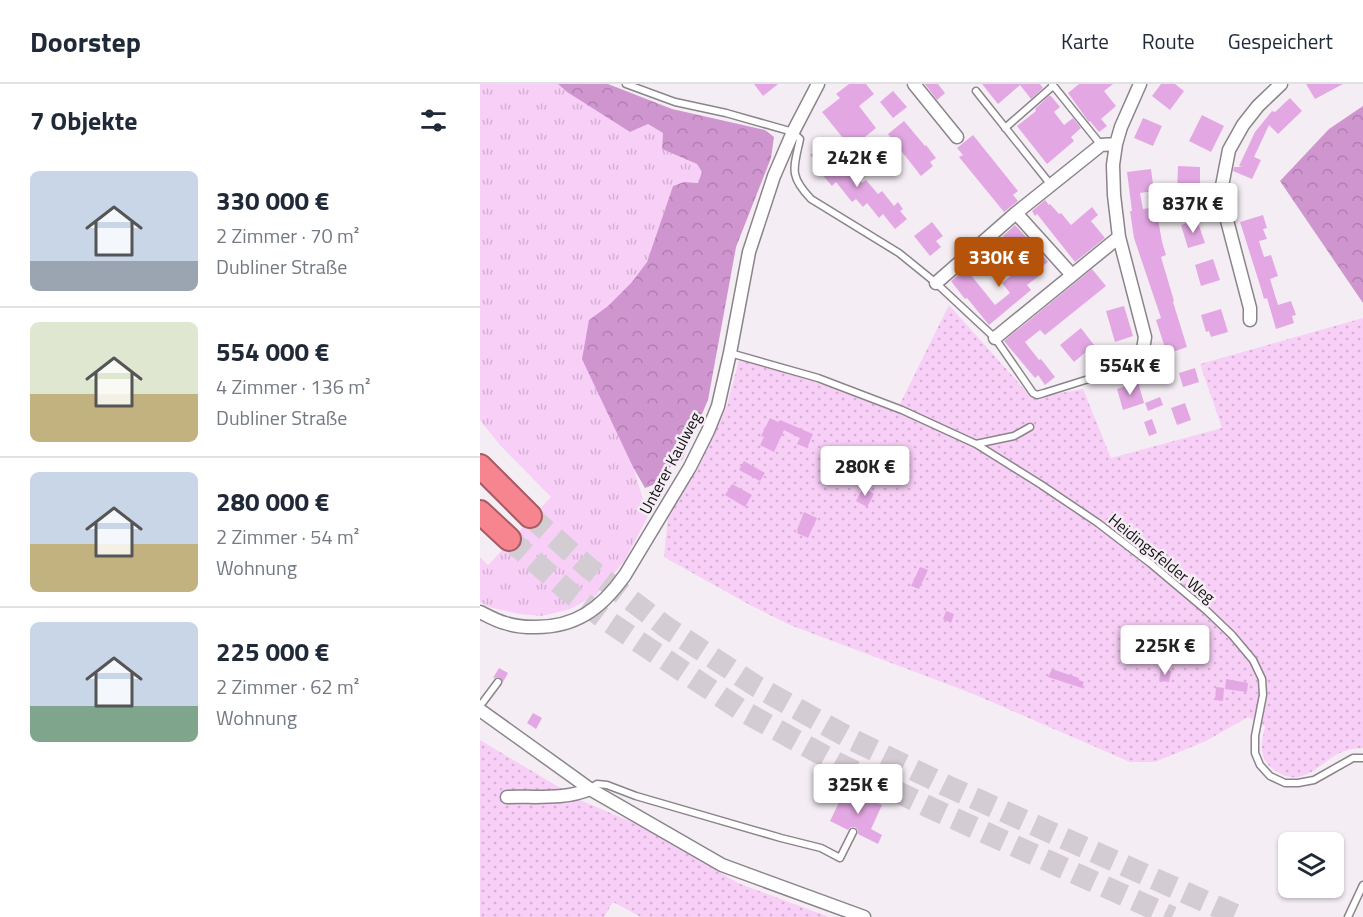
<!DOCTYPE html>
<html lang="de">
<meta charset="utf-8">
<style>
body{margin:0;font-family:"Titillium Web",sans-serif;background:#f6f6f7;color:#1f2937;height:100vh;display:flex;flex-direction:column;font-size:22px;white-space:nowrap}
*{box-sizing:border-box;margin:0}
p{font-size:20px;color:#747a83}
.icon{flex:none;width:33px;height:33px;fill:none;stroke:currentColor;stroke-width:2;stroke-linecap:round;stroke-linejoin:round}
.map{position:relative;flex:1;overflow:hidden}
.side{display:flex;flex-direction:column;background:#fff;width:480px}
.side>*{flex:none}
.controls{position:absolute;left:798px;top:748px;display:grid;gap:12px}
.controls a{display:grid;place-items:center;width:66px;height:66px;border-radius:9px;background:#fff;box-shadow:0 2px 4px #0004;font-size:30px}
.price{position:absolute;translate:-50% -51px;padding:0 14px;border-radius:6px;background:#fff;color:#222;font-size:20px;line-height:39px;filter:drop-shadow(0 2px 3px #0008)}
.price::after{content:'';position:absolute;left:50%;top:36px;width:18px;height:14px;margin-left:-9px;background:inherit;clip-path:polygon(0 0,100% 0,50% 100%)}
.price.on{background:#b45309;color:#fff}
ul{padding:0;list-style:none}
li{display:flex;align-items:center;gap:18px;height:150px;padding:0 30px}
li+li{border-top:2px solid #e0e1e3}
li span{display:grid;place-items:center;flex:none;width:168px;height:120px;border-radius:9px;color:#555}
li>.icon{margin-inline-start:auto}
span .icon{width:72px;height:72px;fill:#fffc;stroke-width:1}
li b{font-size:26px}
h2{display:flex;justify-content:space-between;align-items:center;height:72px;padding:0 30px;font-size:26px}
header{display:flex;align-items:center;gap:36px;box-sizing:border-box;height:84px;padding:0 30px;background:#fff;border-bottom:2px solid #e0e1e3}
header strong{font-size:28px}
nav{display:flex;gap:33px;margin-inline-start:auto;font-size:21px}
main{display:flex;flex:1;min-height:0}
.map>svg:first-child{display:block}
.grass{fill:url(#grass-tufts)}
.forest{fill:url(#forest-crowns)}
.garden{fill:url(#garden-dots)}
.building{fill:#e3a8e3}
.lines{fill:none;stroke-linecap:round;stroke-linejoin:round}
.motorway-tunnel{stroke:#d3ccd2;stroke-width:22;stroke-dasharray:22 11;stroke-linecap:butt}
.service-casing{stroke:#8b848a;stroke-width:9}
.minor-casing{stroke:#8b848a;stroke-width:15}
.motorway-casing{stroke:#a75c64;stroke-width:26}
.service{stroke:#fff;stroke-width:6}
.minor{stroke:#fff;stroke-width:12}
.motorway{stroke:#f78590;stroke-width:22}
.labels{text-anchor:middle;stroke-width:5;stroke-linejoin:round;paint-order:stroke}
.street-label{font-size:16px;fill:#121012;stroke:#f5edf4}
</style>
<header>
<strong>Doorstep</strong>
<nav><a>Karte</a><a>Route</a><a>Gespeichert</a></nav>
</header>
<main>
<section class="side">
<h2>7 Objekte<svg class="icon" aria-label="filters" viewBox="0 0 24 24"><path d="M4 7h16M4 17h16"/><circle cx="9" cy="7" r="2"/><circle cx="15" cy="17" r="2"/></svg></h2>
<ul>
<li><span style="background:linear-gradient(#c9d6e8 75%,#9aa5b1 0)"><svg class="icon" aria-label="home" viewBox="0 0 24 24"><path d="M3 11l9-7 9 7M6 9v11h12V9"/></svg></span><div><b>330 000 €</b><p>2 Zimmer · 70 m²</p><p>Dubliner Straße</p></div></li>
<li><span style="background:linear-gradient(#dfe7d0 60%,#c2b280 0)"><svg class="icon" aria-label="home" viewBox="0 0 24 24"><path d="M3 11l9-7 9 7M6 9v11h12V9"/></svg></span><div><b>554 000 €</b><p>4 Zimmer · 136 m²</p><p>Dubliner Straße</p></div></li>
<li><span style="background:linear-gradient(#c9d6e8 60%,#c2b280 0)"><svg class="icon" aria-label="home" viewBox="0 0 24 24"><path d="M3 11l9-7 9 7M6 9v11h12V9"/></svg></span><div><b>280 000 €</b><p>2 Zimmer · 54 m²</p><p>Wohnung</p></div></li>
<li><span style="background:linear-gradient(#c9d6e8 70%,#7fa58c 0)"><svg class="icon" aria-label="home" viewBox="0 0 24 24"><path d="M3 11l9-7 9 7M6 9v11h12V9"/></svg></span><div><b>225 000 €</b><p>2 Zimmer · 62 m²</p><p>Wohnung</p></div></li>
</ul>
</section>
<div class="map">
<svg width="883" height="833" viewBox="0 0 883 833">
<defs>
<pattern id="grass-tufts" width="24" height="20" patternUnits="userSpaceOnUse" patternTransform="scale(1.5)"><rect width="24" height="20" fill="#f8cff7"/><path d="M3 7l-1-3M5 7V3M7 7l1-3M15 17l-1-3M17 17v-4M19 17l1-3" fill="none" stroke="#d4b1d3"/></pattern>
<pattern id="forest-crowns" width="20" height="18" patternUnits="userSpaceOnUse" patternTransform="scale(1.5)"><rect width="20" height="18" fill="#cf95cf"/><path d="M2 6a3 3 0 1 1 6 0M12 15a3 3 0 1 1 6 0" fill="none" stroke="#b17fb1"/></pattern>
<pattern id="garden-dots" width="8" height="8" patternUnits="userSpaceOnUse" patternTransform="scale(1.5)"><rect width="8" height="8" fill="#f8cff7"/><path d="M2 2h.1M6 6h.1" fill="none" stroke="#d4b1d3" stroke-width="1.8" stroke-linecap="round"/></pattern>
</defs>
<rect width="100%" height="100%" fill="#f5edf4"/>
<path class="grass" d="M0 0H78L87 8 150 48 168 40 183 49 182 65 217 80 222 88 218 99 204 98 193 102 167 178 152 198 128 222 109 236 168 432 145 476 115 512 90 525 62 532 39 530 9 523 0 518V473L8 481 12 477 71 413 19 360 0 336Z"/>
<path class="forest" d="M78 0H128L192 25 285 46 294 53 291 74 256 163 228 316 202 376 190 383 173 401 165 404 153 383 102 275 109 236 128 222 152 198 167 178 193 102 204 98 218 99 222 88 217 80 182 65 183 49 168 40 150 48 87 8Z
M883 22V219L800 97 849 45Z"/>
<path class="garden" d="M469 221 552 314 603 305 631 374 742 344 720 280 883 234V664C877 664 870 665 864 667 839 677 823 708 793 685 777 673 782 658 785 642L768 633 726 657 675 678H650L491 609 310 541 270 521 184 473 189 422 217 387 247 321 260 273 417 326Z
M0 656 102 717 159 741 258 799 349 833H161L133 818 124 833H0Z"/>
<path class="building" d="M274 0H298L283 12Z
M369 0H386L394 10 379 22 396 44 380 57 384 63 376 70 342 28 360 14 356 10Z
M445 0H458L465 9 457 16Z
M502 0H560L563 4 551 15 540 1 518 20Z
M599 0H633L624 7 636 22 621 35 627 42 619 48 610 37 609 38 588 9Z
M681 0H695L704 7 690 26 672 12Z
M826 0H863L835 15Z
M413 7 427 23 413 34 400 18Z
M569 12H571L580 23 574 28 584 41 593 34 601 44 591 53 594 57 567 80 537 42 556 27 555 25Z
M810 14 822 27 798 50 789 41 774 73 781 76 772 95 753 87 754 83H762L759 82 775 48 792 27 795 28Z
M722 31 744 42 731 68 709 57Z
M663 34 682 42 673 62 654 54Z
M424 37 445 62 446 61 456 74 450 78 453 82 441 92 408 50Z
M493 51 538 107 533 111 538 117 524 128 479 73 483 71 477 64Z
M343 61 367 89 371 86 382 99 386 96 398 110 402 107 414 122 418 118 423 125 420 127 427 135 415 145 403 130 399 134 387 119 383 123 376 115 372 118 356 98 352 102 333 80 336 77 330 71Z
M698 82 720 83V107H697Z
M671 85 674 107 660 109 663 125 676 123 682 158 686 171 681 173 694 217 693 218 707 263 687 270 676 236 681 234 654 154 650 127H652L647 88Z
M565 116 569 121 570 120 579 130 581 129 591 141 612 123 618 131 611 137 625 154 595 178 557 130 555 132 552 127Z
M783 131 787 144 783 145 787 155 779 157 784 173 791 171 798 192 790 195 798 221 811 217 816 231 812 232 814 239 796 245 787 214 784 215 779 198 760 138Z
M717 136 725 159 708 164 701 141Z
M452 138 463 152 456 157 461 163 450 172 434 152Z
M535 141 546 153 533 164 523 152Z
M560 168 568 178 561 183 564 188 547 201 551 206 509 241 487 214 485 215 471 197 493 177 498 183 490 190 515 221 530 209 522 199Z
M733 175 740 196 721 202 715 181Z
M612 185 626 202 565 251 560 246 545 258 559 276 561 275 575 293 565 301 558 291 555 294 524 257Z
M644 222 653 252 635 258 626 227Z
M741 225 748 248 731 253 729 247 726 248 721 231Z
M601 244 614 261 594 278 580 261Z
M715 284 719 298 703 303 699 289Z
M658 298 664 319 643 326 637 305Z
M680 313 683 321 668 327 665 319Z
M705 319 711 336 697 341 691 324Z
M290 334 298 338 300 336 333 350 327 364 317 360 320 354 304 346 294 368 280 361 284 353 281 352Z
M672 335 677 349 669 352 664 338Z
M264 377 285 389 280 397 259 386Z
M252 400 272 411 265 423 245 411Z
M383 404 394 410 387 423 376 417Z
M324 428 337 434 328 454 317 449 318 446H317Z
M440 483 448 486 439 505 431 502Z
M466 527 474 530 471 539 463 535Z
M19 584 28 589 23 598 19 593 13 594Z
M572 585 599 594V596L604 598 602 604 568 593Z
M681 585 691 587 689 598 679 597Z
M746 595 768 599 767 608 745 605Z
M736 603 744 604 743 617 735 616Z
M53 629 62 634 56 645 47 639Z
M366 704 402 721 391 745 402 751 398 760 378 750V746L375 743H371L368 746 350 737Z"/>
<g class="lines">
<path class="motorway-tunnel" d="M50 432 110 485 186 543 276 602 373 656 467 702 760 833
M29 455 89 508 126 536 261 626 359 680 453 725 692 833"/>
<g class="service-casing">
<path id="service" d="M146 0 195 18 246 29 313 48 320 55C314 84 308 91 331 115L419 169 456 199 515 254 553 309 557 311 564 309 647 283
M572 0 621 61
M496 7 571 101
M525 44 573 2
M250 269 338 294 422 326 496 360 560 400 618 439 670 479 727 527 752 551 773 576 782 595 783 611 775 652V669L780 681 790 692 805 699H818L834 696 873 674H883
M496 360 534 352 550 343
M0 622 18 598
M111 704 117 700 127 701 156 712 301 754 341 764 360 774 373 748
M868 833 883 801"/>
</g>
<g class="minor-casing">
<path id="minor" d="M434 0 477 53
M660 0 641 43 636 60 633 81 634 111 639 153 665 253 662 272
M536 129 592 191
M456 199 536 129 621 61 636 60
M770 236V224L744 125 741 107 749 66 763 41 778 22 801 0
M515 254 639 153
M0 528C8 532 17 537 25 539 34 542 44 543 53 543 95 544 121 525 145 491L210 383 228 347 238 322 250 269 269 168 294 92 313 48 338 0
M0 626 110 705 242 781 384 833
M27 713C54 712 85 716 110 705"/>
</g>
<g class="motorway-casing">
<path id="motorway" d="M0 382 50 432
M0 428 29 455"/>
</g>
<use href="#service" class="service"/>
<use href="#minor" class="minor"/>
<use href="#motorway" class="motorway"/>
</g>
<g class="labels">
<g class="street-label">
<text transform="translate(190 379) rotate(-62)" y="6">Unterer Kaulweg</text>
<text transform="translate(682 474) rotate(39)" y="6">Heidingsfelder Weg</text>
</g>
</g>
</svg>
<div class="controls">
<a><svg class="icon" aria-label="layers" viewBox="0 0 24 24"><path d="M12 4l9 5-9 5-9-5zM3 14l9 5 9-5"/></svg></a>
</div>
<b class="price" style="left:377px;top:104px">242K €</b>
<b class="price" style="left:713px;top:150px">837K €</b>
<b class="price on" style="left:519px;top:204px">330K €</b>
<b class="price" style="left:650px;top:312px">554K €</b>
<b class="price" style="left:385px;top:413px">280K €</b>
<b class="price" style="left:685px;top:592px">225K €</b>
<b class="price" style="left:378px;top:731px">325K €</b>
</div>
</main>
